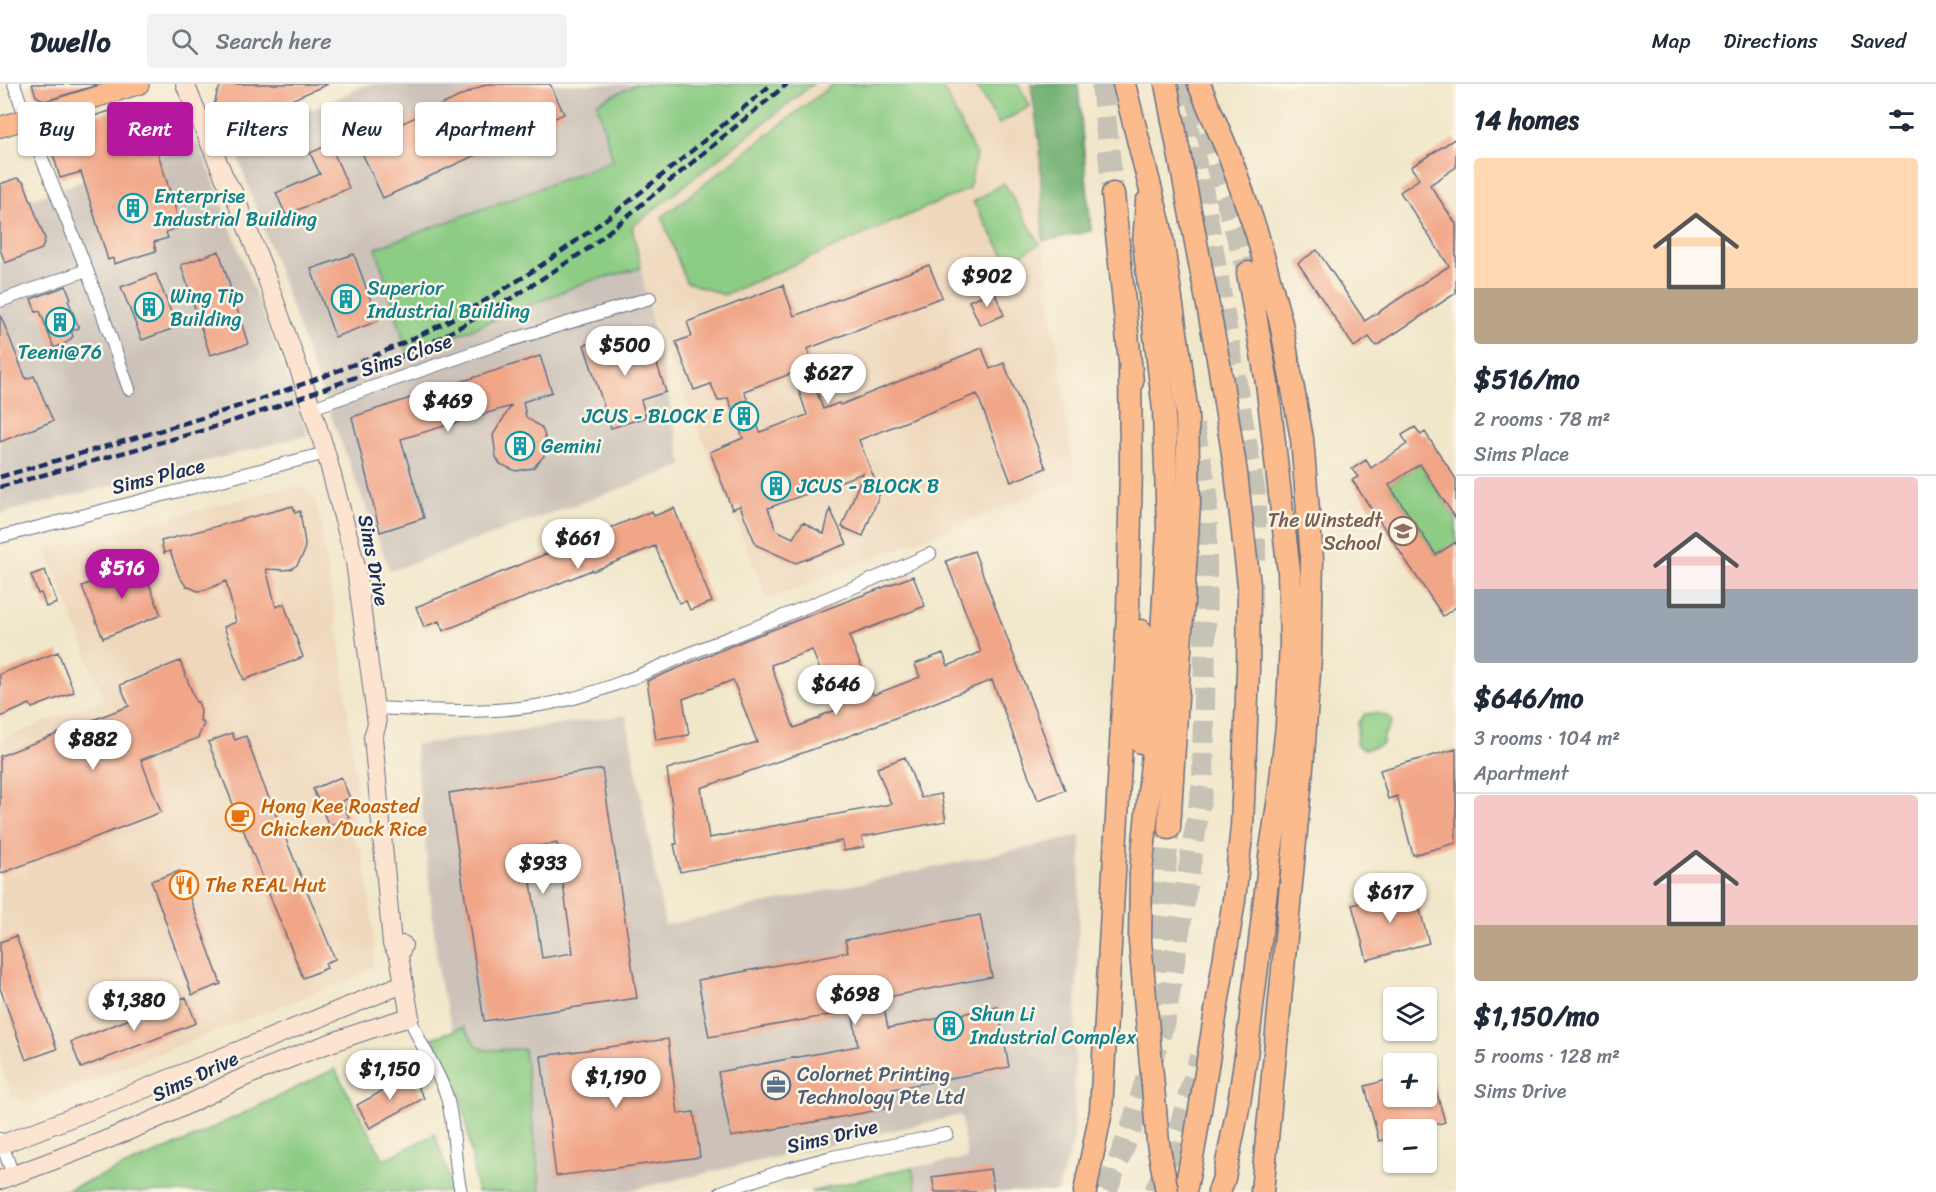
<!DOCTYPE html>
<meta charset="utf-8">
<style>
body{margin:0;font-family:Sriracha,sans-serif;background:#f2f2f3;color:#1f2937;height:100vh;display:flex;flex-direction:column;font-size:22px;white-space:nowrap}
*{box-sizing:border-box;margin:0}
p{font-size:20px;color:#747a83}
.icon{flex:none;width:33px;height:33px;fill:none;stroke:currentColor;stroke-width:2;stroke-linecap:round;stroke-linejoin:round}
.map{position:relative;flex:1;overflow:hidden}
.side{display:flex;flex-direction:column;background:#fff;width:480px}
.side>*{flex:none}
.banner{position:absolute;left:18px;top:18px;width:570px;height:54px;display:flex;gap:12px}
.tools{position:absolute;left:1383px;top:903px;display:grid;gap:12px}
.tools a{display:grid;place-items:center;width:54px;height:54px;border-radius:6px;background:#fff;box-shadow:0 2px 4px #0004;font-size:30px}
.price{position:absolute;translate:-50% -51px;padding:0 14px;border-radius:21px;background:#fff;color:#222;font-size:20px;line-height:39px;filter:drop-shadow(0 2px 3px #0008)}
.price::after{content:'';position:absolute;left:50%;top:36px;width:18px;height:14px;margin-left:-9px;background:inherit;clip-path:polygon(0 0,100% 0,50% 100%)}
.price.on{background:#b5179e;color:#fff}
ul{padding:0;list-style:none}
li{display:grid;align-content:center;gap:12px;height:318px;padding:0 18px}
li+li{border-top:2px solid #e0e1e3}
li span{display:grid;place-items:center;height:186px;border-radius:6px;color:#555}
li>.icon{margin-inline-start:auto}
span .icon{width:108px;height:108px;fill:#fffc;stroke-width:1}
li b{font-size:26px}
h2{display:flex;justify-content:space-between;align-items:center;height:72px;padding:0 18px;font-size:26px}
.pill{padding:0 21px;border-radius:6px;background:#fff;box-shadow:0 2px 4px #0004;font-size:21px;line-height:54px}
.pill.on{background:#b5179e;color:#fff}
header{display:flex;align-items:center;gap:36px;box-sizing:border-box;height:84px;padding:0 30px;background:#fff;border-bottom:2px solid #e0e1e3}
header strong{font-size:28px}
nav{display:flex;gap:33px;margin-inline-start:auto;font-size:21px}
.search{width:420px;height:54px;background:#f2f2f3;display:flex;align-items:center;gap:15px;box-sizing:border-box;padding:0 21px;border-radius:6px;color:#747a83;font-size:22px}
main{display:flex;flex:1;min-height:0}
.map>svg:first-child{display:block}
.built{fill:#eed7bb}
.industrial{fill:#ccc2b9}
.green{fill:#8ccc84;stroke:#547e71;stroke-width:1.5}
.forest{fill:#71b072;stroke:#467068;stroke-width:1.5}
.building{fill:#f1a688;fill-rule:evenodd}
.lines{fill:none;stroke-linecap:round;stroke-linejoin:round}
.highway-tunnel{stroke:#c6c2b5;stroke-width:22;stroke-dasharray:22 11;stroke-linecap:butt}
.street-casing{stroke:#666f84;stroke-width:14}
.secondary-casing{stroke:#666f84;stroke-width:20}
.primary-casing{stroke:#666f84;stroke-width:22}
.highway-casing{stroke:#666f84;stroke-width:25}
.street{stroke:#fff;stroke-width:12}
.secondary{stroke:#fde4d1;stroke-width:18}
.primary{stroke:#fbbb8d;stroke-width:20}
.highway{stroke:#fbbb8d;stroke-width:22}
.rail{stroke:#1b2f5e;stroke-width:4.5;stroke-dasharray:9 4.5;stroke-linecap:butt}
.highway-bridge-casing{stroke:#666f84;stroke-width:25;stroke-linecap:butt}
.highway-bridge{stroke:#fbbb8d;stroke-width:22}
.labels{text-anchor:middle;stroke-width:5;stroke-linejoin:round;paint-order:stroke}
.culture-label{font-size:20px;fill:#0d838f;stroke:#fcf5e5;text-anchor:start}
.street-label{font-size:20px;fill:#1b2f5e;stroke:#fcf5e5}
.education-label{font-size:20px;fill:#785e54;stroke:#fcf5e5;text-anchor:end}
.food-label{font-size:20px;fill:#c56008;stroke:#fcf5e5;text-anchor:start}
.service-label{font-size:20px;fill:#4e5e75;stroke:#fcf5e5;text-anchor:start}
</style>
<header>
<strong>Dwello</strong>
<div class="search"><svg class="icon" aria-label="search" viewBox="0 0 24 24"><circle cx="10" cy="10" r="6"/><path d="M15 15l6 6"/></svg>Search here</div>
<nav><a>Map</a><a>Directions</a><a>Saved</a></nav>
</header>
<main>
<div class="map">
<svg width="1456" height="1108" viewBox="0 0 1456 1108">
<rect width="100%" height="100%" fill="#fcf5e5"/>
<filter id="ink" filterUnits="userSpaceOnUse"><feTurbulence type="fractalNoise" baseFrequency=".0167" numOctaves="2"/><feDisplacementMap in="SourceGraphic" scale="12" xChannelSelector="R" yChannelSelector="G"/><feConvolveMatrix kernelMatrix="1 2 1 2 8 2 1 2 1" color-interpolation-filters="sRGB"/></filter>
<filter id="wash" filterUnits="userSpaceOnUse"><feTurbulence type="fractalNoise" baseFrequency=".008" numOctaves="4" result="noise"/><feDisplacementMap in="SourceGraphic" scale="24" xChannelSelector="R" yChannelSelector="G"/><feGaussianBlur stdDeviation="1.35" result="paint"/><feColorMatrix in="noise" values="0 0 0 0 0 0 0 0 0 0 0 0 0 0 0 0 0 1.4 0 .05"/><feComposite in="paint" operator="in"/></filter>
<g filter="url(#wash)">
<rect width="100%" height="100%" fill="#f1e7cb"/>
<path class="built" d="M813 0H1031L1040 63 1043 157 1075 395 768 516 653 234 632 143Z
M291 402 304 403 313 412 318 426 342 574 356 704 358 731 354 740 356 761 361 763 368 801 375 867 372 882 359 892 28 1020 12 1012 0 980V656L104 615 46 466Z"/>
<path class="industrial" d="M368 0H636L597 19 613 77 377 164 403 253 641 184 683 382 390 487 315 289 234 62Z
M199 58 308 351 0 430V125Z
M626 631 665 841 1081 752 1075 970 1074 1055 1057 1108H917L912 1083 967 1075 961 1031 622 1108H498L439 896 415 661Z"/>
<path class="green" d="M636 0H813L632 143 641 184 584 199 408 271 376 164 613 77 597 19Z
M833 0H941L976 71 969 105 724 211 686 198 662 133Z
M975 0H1018L1030 22 999 40Z
M1004 99 1040 160 1008 178 973 118Z
M1420 380 1456 435V458L1436 471 1389 401Z
M1377 629 1390 633 1392 639 1383 653V660C1374 663 1363 669 1356 660L1358 638 1365 630Z
M464 943 476 961 486 966 524 965 541 1108H477L465 1030 459 1007 432 954Z
M335 985 384 1076 435 1050 454 1108H62L188 1056Z
M912 1083 917 1108H810Z"/>
<path class="forest" d="M1031 0H1078L1091 147 1043 157 1040 63Z"/>
<g id="blocks">
<path class="building" d="M32 0H97V1L45 17 36 12Z
M222 0H328L224 45 214 22 217 9Z
M486 0H550L564 30 383 114 358 60Z
M117 25 120 38 151 29 161 64 157 66 181 143 166 148 168 154 154 158 156 167 114 180 113 174 108 176 81 88 60 94 46 46Z
M1456 54V83L1430 101 1456 140V209L1376 262 1369 253 1354 263 1298 179 1317 166 1365 237 1449 182 1400 108 1419 95 1411 83Z
M330 60 349 104 286 131 276 109 320 90 310 69Z
M17 94 24 98 45 155 42 165 5 179 0 165V100Z
M219 167 248 260 210 271 181 181Z
M354 170 378 237 335 253 311 185Z
M929 181 942 213 807 265 813 281 808 283 823 325 839 319 840 321 982 264 990 285 1004 279 1046 384 1011 398 977 310 859 356 880 409 863 452 842 443 863 389 768 424 776 446 793 454 803 438 824 450 830 425 847 460 796 479 756 461 740 422 732 425 710 368 743 354 728 314 718 317 711 300 694 306 676 258 692 252 687 238 783 201 794 232ZM793 289 807 331 760 348 744 307Z
M156 190 177 243 142 256 121 203Z
M66 202 71 215 68 216 79 244 71 247 73 252 68 258 54 264 40 227 36 228 31 215Z
M994 207 1004 231 980 241 969 217Z
M0 230 26 295 34 292 53 337 0 358Z
M620 249 623 260 648 252 666 308 641 316 646 333 611 344 584 261Z
M540 272 552 308 523 318 526 333 542 344 547 359 544 372 533 384 516 387 500 380 496 373 493 351 511 322 401 355 424 434 380 448 352 333Z
M1415 343 1421 351 1425 348 1456 395V435L1420 380 1389 401 1436 471 1456 458V523L1443 532 1352 396 1358 393 1352 385 1366 376 1371 384 1407 360 1402 351Z
M293 422 295 429 300 427 305 460 304 469 297 481 291 485 284 486 266 485 276 523 284 520 303 573 244 596 224 543 236 538 226 497 206 506 198 507 186 502 179 492 170 467 164 469 161 457Z
M674 424 712 518 690 526 686 517 679 519 655 462 593 487 592 486 443 547 439 537 424 543 416 523 652 427 654 432Z
M974 467 1065 706 1038 716 992 596 831 659 701 704 709 754 891 720 877 684 905 673 921 714 941 710 946 737 862 753 864 763 844 767 842 757 680 788 674 760H677L667 685 757 658 733 596 683 615 689 651 656 656 647 597 748 555 913 492 925 522 849 552 873 611 920 593 915 580 943 569 948 582 981 568 946 477ZM812 566 836 626 820 632V634L794 644 771 581Z
M141 479 161 531 103 554 82 502Z
M45 486 57 519 46 523 41 509 38 510 31 491Z
M58 568 74 608 32 624 30 620 0 633V590Z
M180 577 196 618H198L201 626 200 637 204 639 198 654 141 676 161 728 0 790V672L129 622 120 601Z
M232 649 235 656 246 652 262 697 335 875 325 879 327 884 303 894 208 658Z
M1456 665V759L1413 771 1397 712 1388 715 1380 686Z
M602 685 637 914 484 937 449 709ZM557 759 573 869 542 874 526 764Z
M341 693 350 714 342 717 349 734 329 742 313 705Z
M180 787 221 900 192 911 151 797Z
M1414 805 1429 859 1367 876 1352 821Z
M980 831 992 893 882 914 888 944 998 923 1009 983 882 1007 885 1025 731 1053 718 988 858 962 852 927 709 953 698 896 848 868 845 856Z
M16 852 57 965 26 976 0 904V858Z
M186 913 196 939 81 984 71 958Z
M668 955 678 1030 694 1028 700 1073 556 1092 541 972Z
M1430 985 1445 1038 1419 1046H1394V1053L1379 1057 1365 1002 1394 994V1012H1426V986Z
M411 991 424 1014 370 1044 357 1021Z
M990 1085 994 1108H935L932 1093Z"/>
</g>
</g>
<g filter="url(#ink)">
<use href="#blocks" fill-opacity="0" stroke="#666f84" stroke-width="1.5"/>
<g class="lines">
<path class="highway-tunnel" d="M1102 0 1113 110
M1177 0 1203 109 1255 410V483
M1197 16 1248 189
M1150 919 1157 875 1169 744
M1106 1108 1131 1045 1165 934 1203 699 1207 410 1193 339
M1155 1108 1173 1067 1200 973"/>
<g class="street-casing">
<path id="street" d="M14 0 26 35 87 186 129 305
M0 217 87 186
M312 324 498 260 650 214
M0 453 326 369
M375 624C438 627 500 631 562 617 610 606 657 583 703 564 779 534 856 504 930 470
M410 933C418 959 437 983 446 1010 456 1042 453 1076 461 1108
M0 1055 13 1091
M721 1108 784 1086 832 1073 947 1050"/>
</g>
<g class="secondary-casing">
<path id="secondary" d="M185 0 225 95 233 108 263 184 301 291 326 369 355 478 375 624 377 640 373 653 392 860 399 872
M0 1061 112 1018 403 900
M0 1096C56 1076 111 1055 165 1031 193 1019 219 1004 247 992 301 969 353 949 410 933L399 872 403 861"/>
</g>
<g class="primary-casing">
<path id="primary" d="M0 43 139 0"/>
</g>
<g class="highway-casing">
<path id="highway" d="M1124 0 1160 142 1180 275 1187 331 1189 419 1169 744
M1166 0 1219 280 1236 389 1249 501 1248 586 1242 743 1234 816 1194 1063 1185 1108
M1199 0 1230 73 1257 150 1281 239 1302 355 1312 475 1310 574 1303 672 1262 1108
M1113 110 1132 298
M1141 547V658
M1141 789 1158 619 1168 445 1164 326 1144 159 1147 118
M1085 1108 1101 1027 1120 678 1128 528 1131 382 1130 285
M1219 1108 1224 1094 1239 1019 1247 965 1271 765 1279 714 1287 641 1291 558 1289 488 1267 299 1248 189"/>
</g>
<use href="#street" class="street"/>
<use href="#secondary" class="secondary"/>
<use href="#primary" class="primary"/>
<use href="#highway" class="highway"/>
<path class="rail" d="M0 393C152 348 308 310 450 236 568 174 670 85 772 0
M0 403 205 346 275 323 359 292 440 254 517 211 589 164 787 0"/>
<g class="highway-bridge-casing">
<path id="highway-bridge" d="M1141 789 1140 857 1158 1059 1167 1108"/>
</g>
<use href="#highway-bridge" class="highway-bridge"/>
</g>
</g>
<defs>
<g id="building-ring" transform="scale(1.5)"><circle r="9.5" fill="#fcf5e5" stroke="#0f9aa8" stroke-width="1.5"/><path d="M-4-6H4V6H1V3H-1V6H-4ZM-2.5-4.3h1.7v1.8h-1.7ZM.8-4.3h1.7v1.8H.8ZM-2.5-1h1.7V.8h-1.7ZM.8-1h1.7V.8H.8Z" fill="#0f9aa8"/></g>
<g id="school-ring" transform="scale(1.5)"><circle r="9.5" fill="#fcf5e5" stroke="#8d6e63" stroke-width="1.5"/><path d="M0-5L7-2L0 1L-7-2ZM-4 1L0 2.5L4 1V4Q0 6-4 4Z" fill="#8d6e63"/></g>
<g id="cafe-ring" transform="scale(1.5)"><circle r="9.5" fill="#fcf5e5" stroke="#e8710a" stroke-width="1.5"/><path d="M-5.5-4.5H6V0H3Q3 3.5 0 3.5H-2.5Q-5.5 3.5-5.5 0ZM3-3.2v2h1.7v-2ZM-6 4.5H4V6H-6Z" fill="#e8710a"/></g>
<g id="restaurant-ring" transform="scale(1.5)"><circle r="9.5" fill="#fcf5e5" stroke="#e8710a" stroke-width="1.5"/><path d="M-5-6h1v4h1v-4h1v4h1v-4h1v5L-1.5 .5V6h-2V.5L-5-1ZM5-6V6H3V1.5H1.5Q1.5-4 5-6Z" fill="#e8710a"/></g>
<g id="office-ring" transform="scale(1.5)"><circle r="9.5" fill="#fcf5e5" stroke="#5c6f8a" stroke-width="1.5"/><path d="M-6-3h4V-5.5h4V-3h4V5H-6ZM-1-4.5V-3h2v-1.5ZM-6 0V1H6V0Z" fill="#5c6f8a"/></g>
</defs>
<g fill-rule="evenodd">
<use href="#building-ring" x="133" y="124"/>
<use href="#building-ring" x="346" y="215"/>
<use href="#building-ring" x="149" y="223"/>
<use href="#building-ring" x="60" y="238"/>
<use href="#building-ring" x="744" y="332"/>
<use href="#building-ring" x="520" y="362"/>
<use href="#building-ring" x="776" y="402"/>
<use href="#school-ring" x="1403" y="447"/>
<use href="#cafe-ring" x="240" y="733"/>
<use href="#restaurant-ring" x="184" y="801"/>
<use href="#building-ring" x="949" y="942"/>
<use href="#office-ring" x="776" y="1001"/>
</g>
<g class="labels">
<g class="culture-label">
<text x="154" y="119">Enterprise<tspan x="154" dy="23">Industrial Building</tspan></text>
<text x="367" y="211">Superior<tspan x="367" dy="23">Industrial Building</tspan></text>
<text x="170" y="219">Wing Tip<tspan x="170" dy="23">Building</tspan></text>
<text x="60" y="275" text-anchor="middle">Teeni@76</text>
<text x="723" y="339" text-anchor="end">JCUS - BLOCK E</text>
<text x="541" y="369">Gemini</text>
<text x="797" y="409">JCUS - BLOCK B</text>
<text x="970" y="937">Shun Li<tspan x="970" dy="23">Industrial Complex</tspan></text>
</g>
<g class="street-label">
<text transform="translate(406 271) rotate(-19)" y="7">Sims Close</text>
<text transform="translate(158 392) rotate(-14)" y="7">Sims Place</text>
<text transform="translate(374 476) rotate(79)" y="7">Sims Drive</text>
<text transform="translate(195 992) rotate(-25)" y="7">Sims Drive</text>
<text transform="translate(832 1052) rotate(-13)" y="7">Sims Drive</text>
</g>
<g class="education-label">
<text x="1382" y="443">The Winstedt<tspan x="1382" dy="23">School</tspan></text>
</g>
<g class="food-label">
<text x="261" y="729">Hong Kee Roasted<tspan x="261" dy="23">Chicken/Duck Rice</tspan></text>
<text x="205" y="808">The REAL Hut</text>
</g>
<g class="service-label">
<text x="797" y="997">Colornet Printing<tspan x="797" dy="23">Technology Pte Ltd</tspan></text>
</g>
</g>
</svg>
<div class="tools">
<a><svg class="icon" aria-label="layers" viewBox="0 0 24 24"><path d="M12 4l9 5-9 5-9-5zM3 14l9 5 9-5"/></svg></a>
<a>+</a>
<a>−</a>
</div>
<b class="price" style="left:987px;top:224px">$902</b>
<b class="price" style="left:625px;top:293px">$500</b>
<b class="price" style="left:828px;top:321px">$627</b>
<b class="price" style="left:448px;top:349px">$469</b>
<b class="price" style="left:578px;top:486px">$661</b>
<b class="price on" style="left:122px;top:516px">$516</b>
<b class="price" style="left:836px;top:632px">$646</b>
<b class="price" style="left:93px;top:687px">$882</b>
<b class="price" style="left:543px;top:811px">$933</b>
<b class="price" style="left:1390px;top:840px">$617</b>
<b class="price" style="left:855px;top:942px">$698</b>
<b class="price" style="left:134px;top:948px">$1,380</b>
<b class="price" style="left:390px;top:1017px">$1,150</b>
<b class="price" style="left:616px;top:1025px">$1,190</b>
<div class="banner">
<a class="pill">Buy</a>
<a class="pill on">Rent</a>
<a class="pill">Filters</a>
<a class="pill">New</a>
<a class="pill">Apartment</a>
</div>
</div>
<section class="side">
<h2>14 homes<svg class="icon" aria-label="filters" viewBox="0 0 24 24"><path d="M4 7h16M4 17h16"/><circle cx="9" cy="7" r="2"/><circle cx="15" cy="17" r="2"/></svg></h2>
<ul>
<li><span style="background:linear-gradient(#ffd9b3 70%,#b9a48a 0)"><svg class="icon" aria-label="home" viewBox="0 0 24 24"><path d="M3 11l9-7 9 7M6 9v11h12V9"/></svg></span><div><b>$516/mo</b><p>2 rooms · 78 m²</p><p>Sims Place</p></div></li>
<li><span style="background:linear-gradient(#f6c9c9 60%,#9aa5b1 0)"><svg class="icon" aria-label="home" viewBox="0 0 24 24"><path d="M3 11l9-7 9 7M6 9v11h12V9"/></svg></span><div><b>$646/mo</b><p>3 rooms · 104 m²</p><p>Apartment</p></div></li>
<li><span style="background:linear-gradient(#f6c9c9 70%,#b9a48a 0)"><svg class="icon" aria-label="home" viewBox="0 0 24 24"><path d="M3 11l9-7 9 7M6 9v11h12V9"/></svg></span><div><b>$1,150/mo</b><p>5 rooms · 128 m²</p><p>Sims Drive</p></div></li>
</ul>
</section>
</main>
